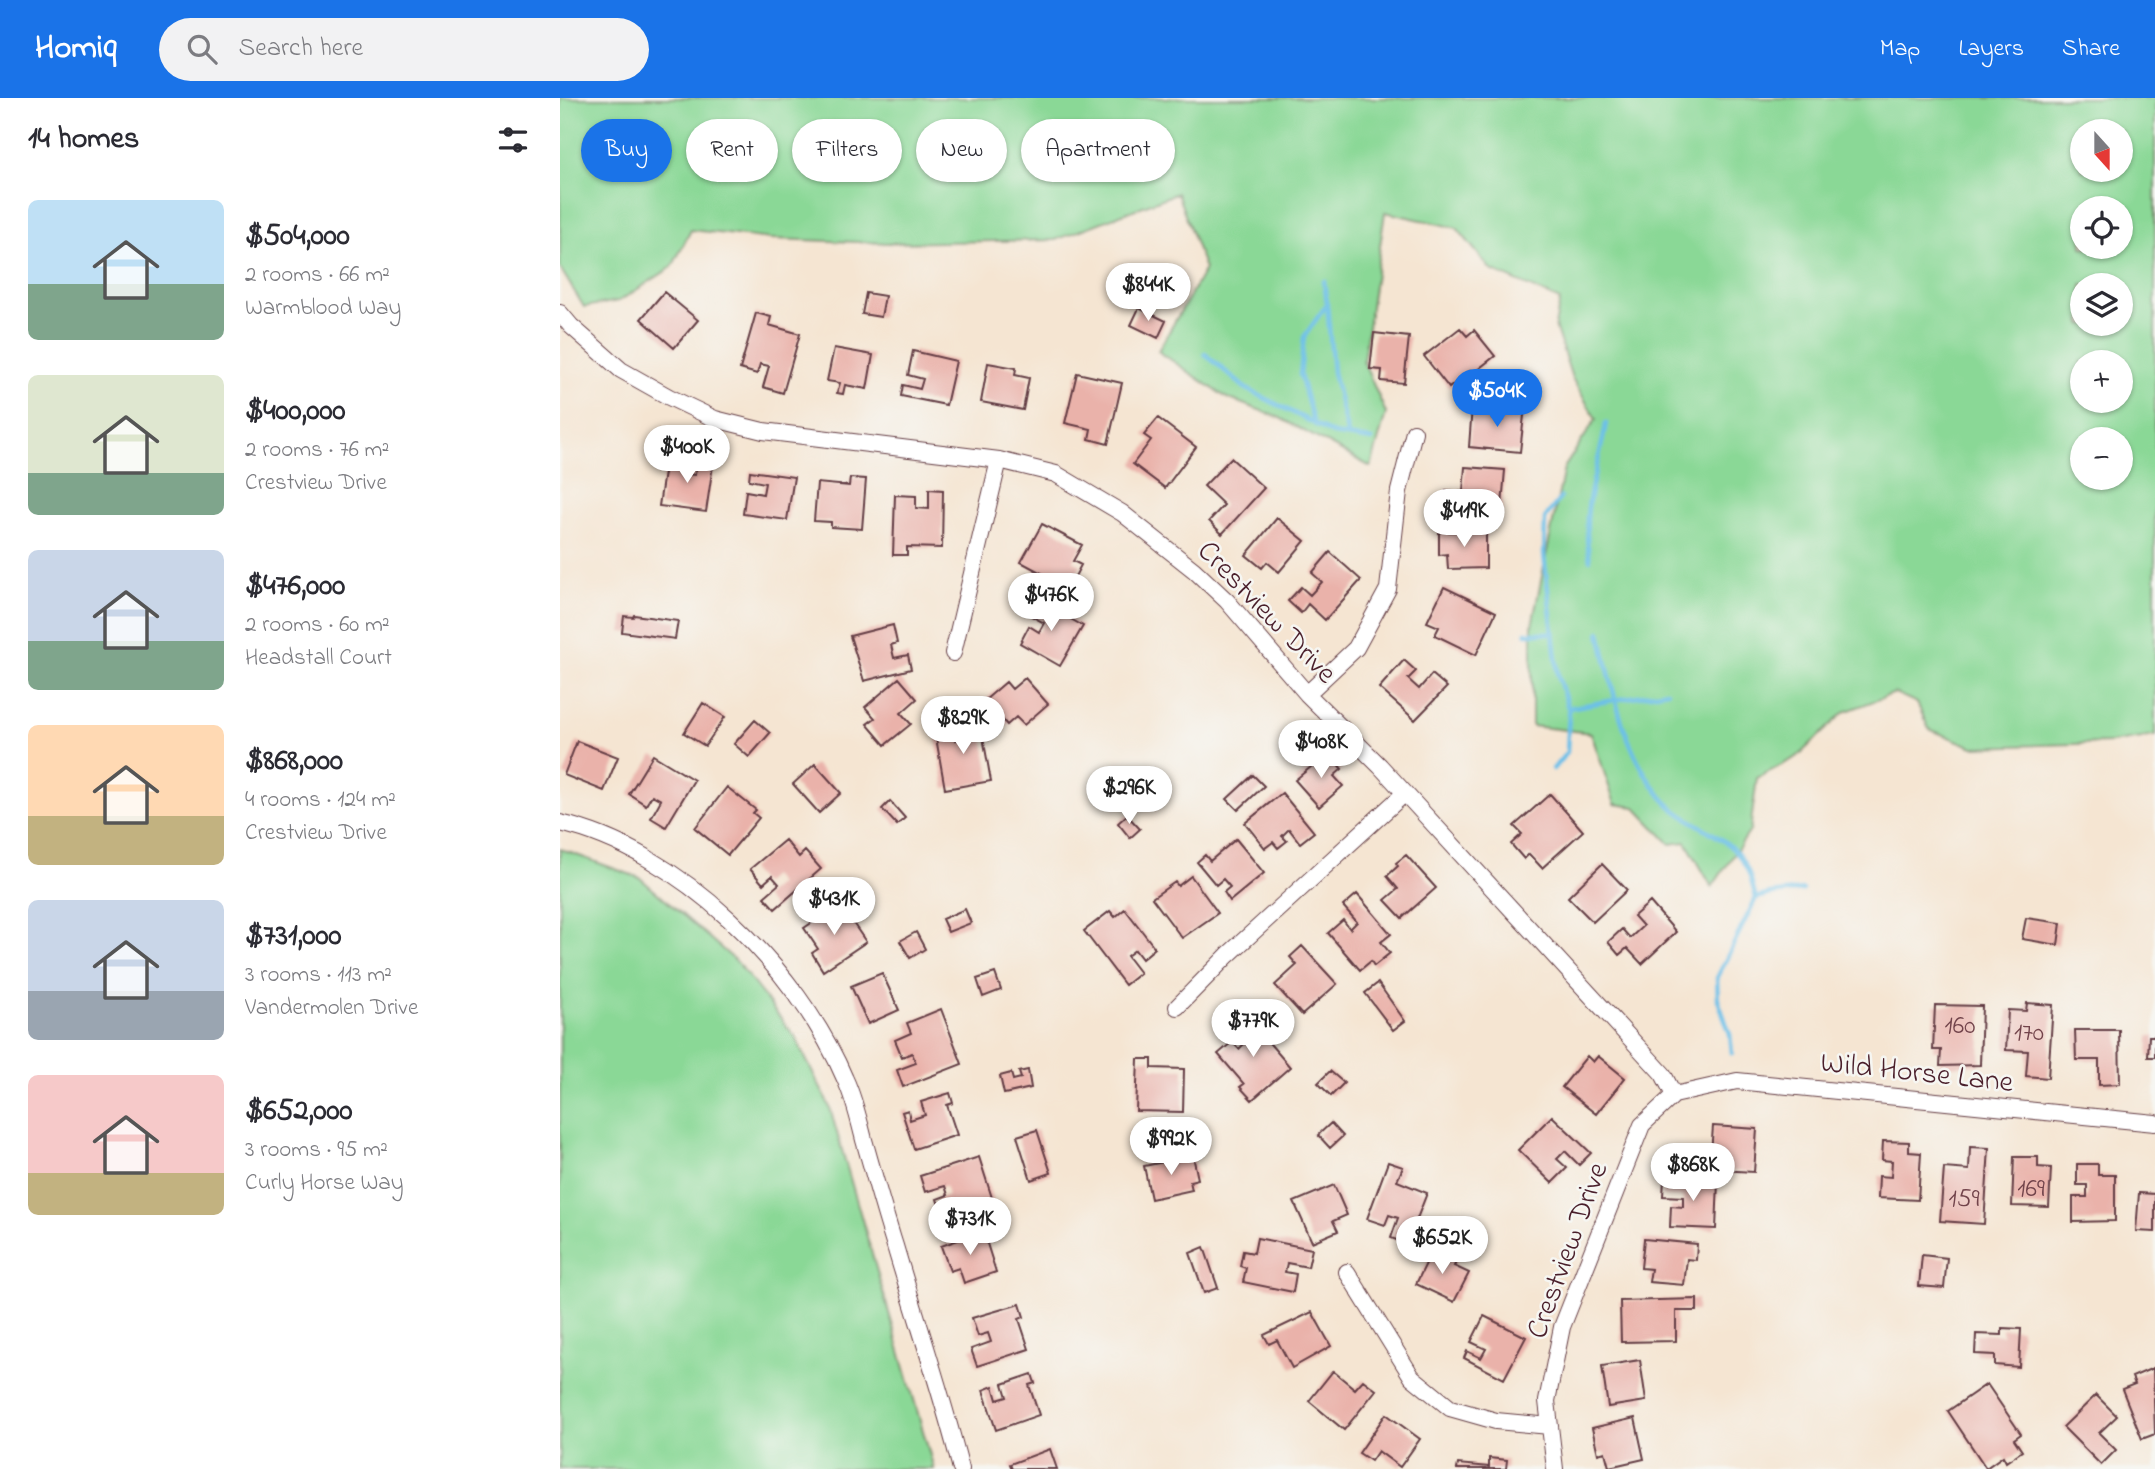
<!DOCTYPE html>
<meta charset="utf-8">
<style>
body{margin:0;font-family:"Indie Flower",sans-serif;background:#f2f2f3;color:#2b2b33;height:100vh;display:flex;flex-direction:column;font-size:26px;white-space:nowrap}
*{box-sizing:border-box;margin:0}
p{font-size:23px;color:#7c7c81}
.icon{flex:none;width:38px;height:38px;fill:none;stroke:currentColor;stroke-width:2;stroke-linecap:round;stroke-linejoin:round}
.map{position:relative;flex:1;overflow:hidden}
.drawer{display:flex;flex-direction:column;background:#fff;width:560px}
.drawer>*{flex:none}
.guide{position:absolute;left:21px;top:21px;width:665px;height:63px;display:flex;gap:14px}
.needle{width:46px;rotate:159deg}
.buttons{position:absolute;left:1510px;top:21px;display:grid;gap:14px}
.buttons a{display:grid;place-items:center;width:63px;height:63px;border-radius:50%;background:#fff;box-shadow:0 2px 5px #0004;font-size:35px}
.price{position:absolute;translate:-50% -60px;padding:0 16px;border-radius:24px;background:#fff;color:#222;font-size:23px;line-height:46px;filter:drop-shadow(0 2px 4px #0008)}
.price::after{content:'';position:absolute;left:50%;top:42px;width:21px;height:16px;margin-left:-10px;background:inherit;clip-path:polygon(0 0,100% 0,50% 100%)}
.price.on{background:#1a73e8;color:#fff}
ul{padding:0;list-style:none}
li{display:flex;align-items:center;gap:21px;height:175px;padding:0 28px}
li span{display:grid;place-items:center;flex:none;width:196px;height:140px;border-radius:10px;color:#555}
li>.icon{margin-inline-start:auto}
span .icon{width:84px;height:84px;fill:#fffc;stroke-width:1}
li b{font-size:30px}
h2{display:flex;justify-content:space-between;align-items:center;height:84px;padding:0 28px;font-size:30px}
.tag{padding:0 24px;border-radius:32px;background:#fff;box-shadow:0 2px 5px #0004;font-size:24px;line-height:63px}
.tag.on{background:#1a73e8;color:#fff}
header{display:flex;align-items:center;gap:42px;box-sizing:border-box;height:98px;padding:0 35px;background:#1a73e8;color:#fff}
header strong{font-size:33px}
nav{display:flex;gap:38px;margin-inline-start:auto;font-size:24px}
.search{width:490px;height:63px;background:#f2f2f3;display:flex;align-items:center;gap:18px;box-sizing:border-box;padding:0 24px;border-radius:38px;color:#7c7c81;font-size:26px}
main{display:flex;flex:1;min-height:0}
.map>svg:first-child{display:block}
.green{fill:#8ad896;stroke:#6a7c60;stroke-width:2;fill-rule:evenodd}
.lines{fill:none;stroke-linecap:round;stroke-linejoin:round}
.stream{stroke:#6cc0e8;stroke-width:4.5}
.building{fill:#eab2aa}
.street-casing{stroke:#643d44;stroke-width:18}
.street{stroke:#fff;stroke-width:16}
.labels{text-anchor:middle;stroke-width:5;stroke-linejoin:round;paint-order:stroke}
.number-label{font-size:26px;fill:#72444b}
.street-label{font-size:30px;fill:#4a1f2b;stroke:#f6f6f2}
</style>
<header>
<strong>Homiq</strong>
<div class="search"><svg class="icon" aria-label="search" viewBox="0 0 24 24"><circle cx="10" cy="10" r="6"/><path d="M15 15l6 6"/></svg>Search here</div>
<nav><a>Map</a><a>Layers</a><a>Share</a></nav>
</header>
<main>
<section class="drawer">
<h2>14 homes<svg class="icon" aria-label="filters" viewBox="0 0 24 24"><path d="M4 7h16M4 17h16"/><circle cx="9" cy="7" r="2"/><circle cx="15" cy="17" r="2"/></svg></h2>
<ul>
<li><span style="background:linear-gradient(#bfe0f5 60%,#7fa58c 0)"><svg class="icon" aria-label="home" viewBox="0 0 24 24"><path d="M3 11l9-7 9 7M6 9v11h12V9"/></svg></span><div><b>$504,000</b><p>2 rooms · 66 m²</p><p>Warmblood Way</p></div></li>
<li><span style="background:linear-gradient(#dfe7d0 70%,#7fa58c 0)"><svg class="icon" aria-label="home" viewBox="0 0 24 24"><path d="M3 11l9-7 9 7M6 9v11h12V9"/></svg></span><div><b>$400,000</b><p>2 rooms · 76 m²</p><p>Crestview Drive</p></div></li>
<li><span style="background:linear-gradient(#c9d6e8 65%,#7fa58c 0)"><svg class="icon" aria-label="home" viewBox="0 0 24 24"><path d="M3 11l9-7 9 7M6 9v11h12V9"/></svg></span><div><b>$476,000</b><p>2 rooms · 60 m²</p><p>Headstall Court</p></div></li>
<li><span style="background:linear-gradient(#ffd9b3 65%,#c2b280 0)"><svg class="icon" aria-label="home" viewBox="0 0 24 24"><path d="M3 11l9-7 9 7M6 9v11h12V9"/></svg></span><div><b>$868,000</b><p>4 rooms · 124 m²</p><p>Crestview Drive</p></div></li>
<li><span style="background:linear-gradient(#c9d6e8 65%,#9aa5b1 0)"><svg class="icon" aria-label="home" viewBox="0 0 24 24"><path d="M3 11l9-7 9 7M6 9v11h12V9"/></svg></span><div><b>$731,000</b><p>3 rooms · 113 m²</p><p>Vandermolen Drive</p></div></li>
<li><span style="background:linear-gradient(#f6c9c9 70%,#c2b280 0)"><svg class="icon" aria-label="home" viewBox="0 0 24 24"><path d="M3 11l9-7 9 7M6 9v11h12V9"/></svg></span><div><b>$652,000</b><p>3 rooms · 95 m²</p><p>Curly Horse Way</p></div></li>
</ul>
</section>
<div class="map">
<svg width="1595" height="1371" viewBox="0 0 1595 1371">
<rect width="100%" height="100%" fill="#f6f6f2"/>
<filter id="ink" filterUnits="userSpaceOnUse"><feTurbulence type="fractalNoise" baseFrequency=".0143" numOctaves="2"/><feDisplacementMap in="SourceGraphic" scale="14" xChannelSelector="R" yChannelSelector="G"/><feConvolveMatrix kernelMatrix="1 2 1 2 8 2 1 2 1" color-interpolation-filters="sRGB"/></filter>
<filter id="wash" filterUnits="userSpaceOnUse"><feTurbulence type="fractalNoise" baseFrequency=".00686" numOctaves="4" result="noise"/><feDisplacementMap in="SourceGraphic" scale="28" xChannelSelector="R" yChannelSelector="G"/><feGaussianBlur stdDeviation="1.57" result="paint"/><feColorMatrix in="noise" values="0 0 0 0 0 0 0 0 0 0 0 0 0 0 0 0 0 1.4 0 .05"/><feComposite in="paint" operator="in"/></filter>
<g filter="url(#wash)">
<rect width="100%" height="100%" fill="#f5e5d2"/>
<path class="green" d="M0 0H1595V638L1550 645 1413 649 1369 631 1357 605 1335 595 1284 614 1237 659 1197 680 1190 733 1152 789 1126 744 1110 746 1075 709 1055 706 1031 635 972 628V527L1004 370 1036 321 1012 280 995 228 1000 202 931 172 897 130 825 114 803 263 826 315 811 369 718 319 667 300 598 253 645 171 617 95 495 142 328 145 211 141 131 132 112 169 59 203 24 209 0 170ZM1522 33H1561V72H1522ZM1522 110H1561V149H1522ZM1561 187V226H1522V187ZM1522 264H1561V303H1522ZM1522 341H1561V380H1522Z
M0 751 80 780 177 864 235 939 269 1007 374 1371H0Z"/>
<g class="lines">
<path class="stream" d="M764 183 767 206 744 239 740 277 754 326 773 336 812 342
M767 206 773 274 788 338
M645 256 685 290 753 325
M1030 462C1019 409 1038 375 1046 325
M1040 534C1052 590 1063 652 1101 698 1124 727 1169 734 1186 769 1191 778 1193 790 1196 800L1157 880 1158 902 1170 936 1172 955
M966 535H994
M1008 610 1107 593
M993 671 1007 654 1009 613 998 578 984 457 985 420 1001 399
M1196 800 1211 796 1243 792"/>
</g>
<g id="blocks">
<path class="building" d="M104 194 138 222 114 250 81 221Z
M306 195 325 198 321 219 302 216Z
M579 210 606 223 598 240 571 227Z
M196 215 211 219 209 227 240 236 223 295 203 289 209 268 200 266 197 276 180 271Z
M900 230 907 238 914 232 935 258 912 276 910 273 889 290 864 258Z
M814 235 849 239 844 285 821 283 822 272 810 271Z
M274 250 313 257 307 291 285 287 283 296 277 295 280 285 267 283Z
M353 253 396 263 386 307 341 298 343 287 360 291 363 281 348 277Z
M428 265 456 270 455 277 469 280 463 312 421 304Z
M517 275 562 285 548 346 529 341 531 331 505 325Z
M944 306 965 308 960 354 909 349 912 308 933 310 932 321 943 322Z
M598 320 636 349 605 390 573 366 591 342 584 337Z
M137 358 154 360 146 414 99 408 106 361 127 364 125 376 135 377Z
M671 360 704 390 662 436 649 423 664 407 644 388Z
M905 369 945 372 941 419 884 414 886 392 903 394Z
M190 373 234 379 227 422 183 416 186 393 203 396 205 385 189 382Z
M290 380 306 381 302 431 271 429V424L254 423 257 385 289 388Z
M369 391 383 392 382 450 347 449V457H333L335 397 356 398V410L369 411Z
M717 420 745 443 719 474 707 464 702 470 686 457Z
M482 426 522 447 513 463 521 467 509 490 461 464Z
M926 433V470L888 471 887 456 879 457V434Z
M770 454 801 482 765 522 748 506 741 515 728 503 741 489 750 497 762 484 752 475Z
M884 489 936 514 916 557 875 537 879 529 867 524Z
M474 500 523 528 500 568 460 545 469 528 479 534 484 525 466 515Z
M74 517 118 523 115 541 62 534 64 518 73 519Z
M333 527 337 545 331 547 334 560 348 557 351 571 304 583 290 538Z
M844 562 856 573 848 581 859 591 872 576 887 589 855 622 819 590Z
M339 580 357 601 341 615 351 626 325 647 307 626 315 620 305 609Z
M465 580 488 606 464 627 456 619 447 627 425 602 446 584 452 591Z
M143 605 165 619 145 648 124 635Z
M419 617 431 683 385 691 375 634 394 630 396 642 406 640 403 620Z
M195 622 210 635 189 659 174 646Z
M17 643 58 659 44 693 4 677Z
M768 655 782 671 774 678 783 688 759 709 735 682Z
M93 657 134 682 106 729 91 720 101 702 92 697 86 707 69 696Z
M255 666 281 695 259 715 233 686Z
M693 677 704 688 678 712 667 701Z
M167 689 196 712 193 715 199 720 168 757 135 730Z
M722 695 754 734 740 745 729 731 722 738 727 743 718 750 713 744 705 750 685 725Z
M990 696 1023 733 982 770 969 756 964 761 951 746 962 736 954 728Z
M330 703 345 720 337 727 322 711Z
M567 717 580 731 570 740 558 725Z
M676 741 704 775 670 803 664 794 670 789 663 781 656 787 637 764 645 757 650 763Z
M225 742 239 759 245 753 261 771 215 811 204 799 219 786 212 778 203 786 190 771Z
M846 757 876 790 842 820 825 802 838 791 827 778 838 768 836 765Z
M1042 766 1067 792 1033 824 1008 799Z
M631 778 658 815 622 840 592 800 615 784 618 788Z
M797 796 831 836 821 844 830 855 814 868 811 863 800 872 768 835 783 822 790 831 797 824 783 808Z
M1090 804 1116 834 1082 866 1067 850 1059 857 1048 844 1062 831 1070 840 1083 828 1074 818Z
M280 806 306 844 263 873 252 855 258 851 244 830Z
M405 811 411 825 388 834 382 821Z
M565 811 595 850 582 861 575 852 567 858 580 875 565 887 524 833 550 813 555 819Z
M1466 820 1501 825 1498 847 1462 841Z
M356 834 365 851 350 860 340 843Z
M742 848 777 886 742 917 715 887 737 867 730 859Z
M322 875 339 912 308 926 291 888Z
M435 875 441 892 423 899 417 881Z
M818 885 845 923 833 932 805 895Z
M1467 905 1493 907 1488 980 1466 978 1468 953 1446 952 1448 912 1466 913Z
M1375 907 1422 908 1420 967 1380 968 1381 952H1373Z
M381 911 402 966 343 989 337 972 356 965 352 955 342 959 335 942 351 935 347 925Z
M685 917 730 969 692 1002 680 989 684 986 658 956 672 944 679 951 685 945 671 929Z
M1515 932H1559L1560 986 1539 987V962H1516Z
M1589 938H1595V959H1588Z
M1027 958 1033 964 1038 958 1065 980 1036 1016 1002 989Z
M578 961H592V970L624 971 623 1014 576 1013Z
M468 972 471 990 444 996 440 978 451 975 453 982 461 980 459 974Z
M770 973 784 985 771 998 758 985Z
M390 995 393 1005 387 1007 397 1037 354 1051 342 1014 348 1012 350 1022 365 1017 361 1004Z
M992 1018 1031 1055 1019 1067 1005 1053 997 1061 1007 1070 992 1085 958 1052Z
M771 1025 783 1038 770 1050 758 1037Z
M1153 1028 1197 1031 1194 1074 1159 1072 1160 1057H1151Z
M477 1032 491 1075 471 1082 457 1038Z
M1323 1043 1349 1044V1054L1361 1055 1358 1102 1318 1100 1319 1078 1331 1079 1332 1063 1322 1062Z
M1410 1049 1429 1050 1424 1126 1380 1123 1384 1070 1409 1072Z
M633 1058 638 1081 630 1083 632 1092 591 1101 584 1068Z
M419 1059 433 1103 383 1119 377 1101 388 1097 385 1088 365 1094 360 1078Z
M1454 1059H1478V1069L1491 1070 1489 1109 1452 1108Z
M828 1064 843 1069 837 1083 867 1095 847 1146 831 1140 838 1120 829 1117 825 1127 807 1121Z
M1517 1066H1538V1077H1555V1123L1513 1124V1099H1527V1087H1517Z
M1104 1081 1158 1083 1156 1131 1110 1129 1111 1108 1123 1109V1099L1103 1098Z
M774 1087 787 1117 773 1123 778 1133 752 1144 734 1104Z
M1579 1095 1595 1096V1134L1576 1133Z
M423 1133 436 1174 404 1185 399 1170 390 1173 381 1148Z
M697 1140 752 1151 748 1169 727 1165 725 1174 736 1176 733 1194 683 1184 686 1170 680 1168 683 1153 694 1155Z
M1084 1141 1137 1146 1136 1162 1127 1161 1124 1187 1089 1184 1091 1171 1081 1170Z
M644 1149 658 1190 644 1195 630 1155Z
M873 1151 897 1162 894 1168 909 1175 894 1204 856 1186Z
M1362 1157 1387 1160 1384 1190 1359 1188Z
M1137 1201V1213H1116V1243L1061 1244 1060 1203Z
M460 1206 464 1219 459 1221 469 1251 417 1268 411 1251 431 1244 428 1235 418 1238 412 1220Z
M752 1214 771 1248 732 1270 717 1242 709 1246 704 1237Z
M924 1218 966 1239 944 1281 904 1260 907 1253 921 1260 926 1251 911 1244Z
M1442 1230 1461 1231 1459 1269 1435 1267V1257L1415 1256 1416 1236 1442 1237Z
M1080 1262 1086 1303 1048 1309 1042 1268Z
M1593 1270 1595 1336 1582 1341 1562 1291 1575 1286 1572 1279Z
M773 1273 795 1291 803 1282 816 1292 784 1332 749 1303Z
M472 1276 475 1285 469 1287 479 1317 436 1332 423 1292 433 1288 437 1302 447 1299 443 1286Z
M1427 1286 1461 1336 1454 1341 1462 1353 1446 1364 1443 1358 1426 1370 1388 1313Z
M1536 1297 1557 1318 1539 1335 1556 1352 1541 1367 1503 1329Z
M826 1316 860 1341 840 1369 818 1353 811 1363 799 1355Z
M1075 1320 1084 1361 1049 1369 1045 1354 1038 1356 1032 1330Z
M490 1351 497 1371H452L450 1366Z
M929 1360 947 1362 946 1371H897L898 1366 929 1369Z"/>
</g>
</g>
<g filter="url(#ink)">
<use href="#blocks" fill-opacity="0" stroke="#643d44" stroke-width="2"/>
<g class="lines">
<g class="street-casing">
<path id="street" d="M0 215 11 228 61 272 109 299 155 321 203 333 439 362 496 376 562 415 634 472 667 503 747 596 820 668 1103 976 1114 997 1082 1027 1002 1229 987 1303 995 1371
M393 555 439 362
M747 596 796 550 828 491 839 393 854 334
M0 725C119 752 238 870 285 981 294 1000 299 1022 304 1042 314 1077 324 1113 335 1148 357 1223 382 1296 401 1371
M617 909 668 857 845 695
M1114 997 1177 983 1595 1025
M787 1174 852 1279 890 1310 936 1323 990 1328"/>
</g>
<use href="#street" class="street"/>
</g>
</g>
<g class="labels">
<g class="number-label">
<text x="1400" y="935">160</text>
<text x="1469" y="942">170</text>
<text x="1471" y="1098">169</text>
<text x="1404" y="1108">159</text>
</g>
<g class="street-label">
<text transform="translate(708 513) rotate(46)" y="10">Crestview Drive</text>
<text transform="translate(1357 973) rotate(6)" y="10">Wild Horse Lane</text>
<text transform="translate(1006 1152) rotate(-70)" y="10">Crestview Drive</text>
</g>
</g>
</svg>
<div class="buttons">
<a><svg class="needle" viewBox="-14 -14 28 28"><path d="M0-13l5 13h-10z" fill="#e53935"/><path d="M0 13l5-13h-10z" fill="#7c7c81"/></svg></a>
<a><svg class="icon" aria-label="locate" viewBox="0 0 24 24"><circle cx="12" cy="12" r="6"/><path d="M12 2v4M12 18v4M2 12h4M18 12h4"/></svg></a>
<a><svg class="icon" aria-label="layers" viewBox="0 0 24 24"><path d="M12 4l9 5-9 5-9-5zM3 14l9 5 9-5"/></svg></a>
<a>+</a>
<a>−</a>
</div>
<b class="price" style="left:588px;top:225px">$844K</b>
<b class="price on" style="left:937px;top:331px">$504K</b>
<b class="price" style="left:127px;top:387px">$400K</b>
<b class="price" style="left:904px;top:451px">$419K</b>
<b class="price" style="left:491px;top:535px">$476K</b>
<b class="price" style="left:403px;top:658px">$829K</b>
<b class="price" style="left:761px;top:682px">$408K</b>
<b class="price" style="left:569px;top:728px">$296K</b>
<b class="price" style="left:274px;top:839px">$431K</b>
<b class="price" style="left:693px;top:961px">$779K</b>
<b class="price" style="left:611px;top:1079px">$992K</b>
<b class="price" style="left:1133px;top:1105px">$868K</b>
<b class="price" style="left:410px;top:1159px">$731K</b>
<b class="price" style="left:882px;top:1178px">$652K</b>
<div class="guide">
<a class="tag on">Buy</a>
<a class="tag">Rent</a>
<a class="tag">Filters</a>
<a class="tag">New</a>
<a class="tag">Apartment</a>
</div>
</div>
</main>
